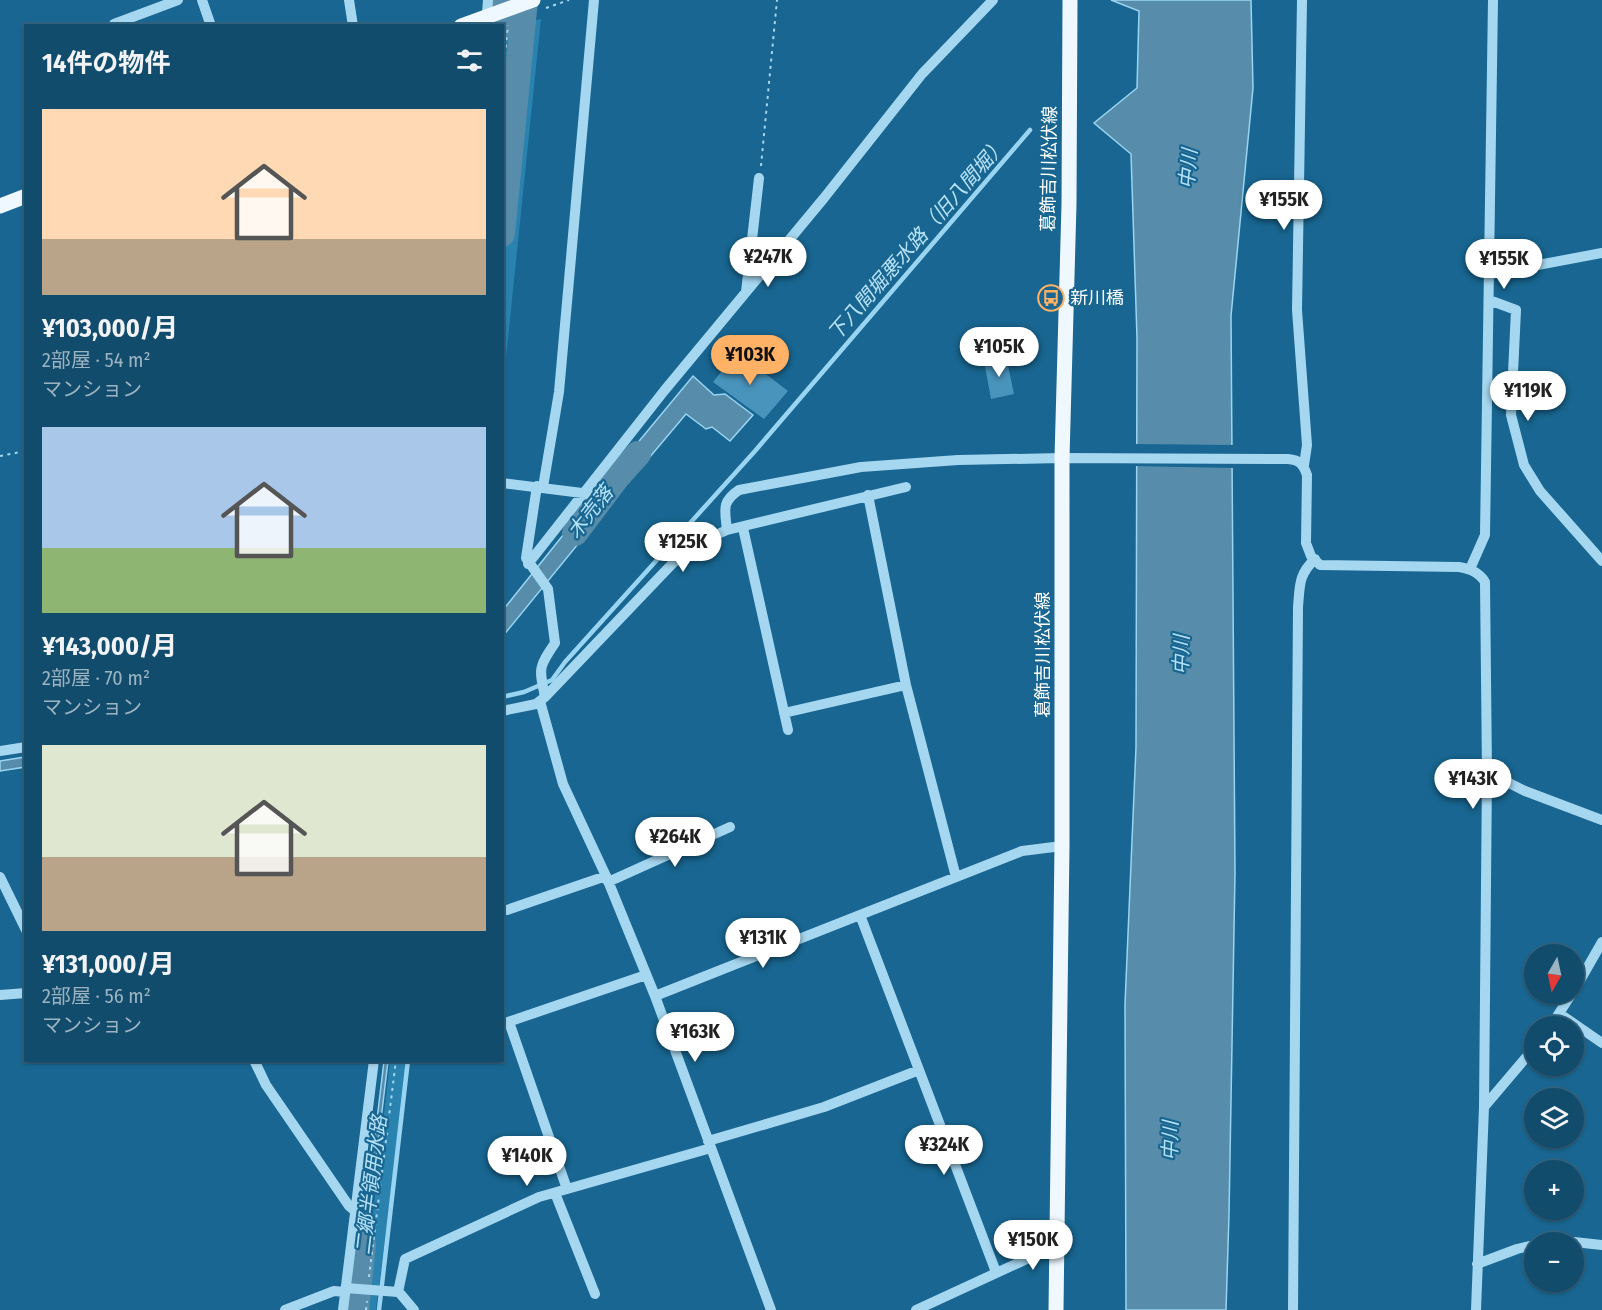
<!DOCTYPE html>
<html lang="ja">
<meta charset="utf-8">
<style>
body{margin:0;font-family:"Fira Sans Condensed","Noto Sans JP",sans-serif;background:#1f5675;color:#f1f3f6;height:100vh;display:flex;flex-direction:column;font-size:22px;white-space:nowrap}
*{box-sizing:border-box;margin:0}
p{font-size:20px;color:#9cb4c2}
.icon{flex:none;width:33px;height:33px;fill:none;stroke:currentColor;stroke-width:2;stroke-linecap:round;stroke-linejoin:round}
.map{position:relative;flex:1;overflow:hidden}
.sheet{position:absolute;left:24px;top:24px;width:480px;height:1038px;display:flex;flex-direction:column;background:#124c6d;border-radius:0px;box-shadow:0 2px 4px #0004,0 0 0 2px #316380}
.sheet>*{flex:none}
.needle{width:39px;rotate:189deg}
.tools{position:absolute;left:1524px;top:944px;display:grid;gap:12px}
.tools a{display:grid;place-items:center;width:60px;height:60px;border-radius:50%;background:#124c6d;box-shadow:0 2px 4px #0004,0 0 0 2px #316380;font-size:30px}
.price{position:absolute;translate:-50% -51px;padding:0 14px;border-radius:21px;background:#fff;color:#222;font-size:20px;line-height:39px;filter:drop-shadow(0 2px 3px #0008)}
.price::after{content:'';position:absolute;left:50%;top:36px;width:18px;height:14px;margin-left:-9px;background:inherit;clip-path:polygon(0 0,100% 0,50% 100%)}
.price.on{background:#ffb265;color:#111}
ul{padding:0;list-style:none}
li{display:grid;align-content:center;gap:12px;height:318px;padding:0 18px}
li span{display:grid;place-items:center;height:186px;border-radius:0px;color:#555}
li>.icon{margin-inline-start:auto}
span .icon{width:108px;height:108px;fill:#fffc;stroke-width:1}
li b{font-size:26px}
h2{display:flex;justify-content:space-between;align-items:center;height:72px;padding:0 18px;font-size:26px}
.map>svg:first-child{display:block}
.green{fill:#2a82af}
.water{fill:#578daa;stroke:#99d5f2;stroke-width:1.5}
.pier{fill:#186691}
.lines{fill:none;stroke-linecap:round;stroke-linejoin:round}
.stream{stroke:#99d5f2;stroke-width:4.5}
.river{stroke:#578daa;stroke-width:26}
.building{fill:#4994bc}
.path{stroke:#a6d7f0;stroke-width:2;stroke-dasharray:3 4.5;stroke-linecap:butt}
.minor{stroke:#a6d7f0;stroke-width:10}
.major{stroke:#eff8ff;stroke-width:15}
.labels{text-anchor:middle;stroke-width:4.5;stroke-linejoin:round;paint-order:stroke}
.street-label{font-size:18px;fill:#fff;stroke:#186691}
.poi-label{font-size:18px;fill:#fff;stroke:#186691;text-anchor:start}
.water-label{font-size:20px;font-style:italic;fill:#b6e2f7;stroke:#186691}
</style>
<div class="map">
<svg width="1602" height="1310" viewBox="0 0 1602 1310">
<rect width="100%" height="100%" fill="#186691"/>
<path class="green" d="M541 19 503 387 502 64 506 28Z
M390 1061H407L376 1310H362Z"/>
<path class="water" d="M1111 0H1251L1253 88 1231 316 1235 873 1229 1215 1226 1310H1126L1125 1004 1136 747 1137 338 1131 154 1094 123 1137 88 1139 11Z
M693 376 714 395 725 394 753 415 730 441 712 427 706 429 686 414 628 483 612 480 611 475Z
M588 504 609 506 503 636V610Z
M25 757V767L0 771V761Z
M384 1061H388L362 1278H358Z"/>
<path class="pier" d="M1134 444 1234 445V468L1134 466Z"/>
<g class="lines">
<path class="stream" d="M502 697 524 692 552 680 565 662 755 451 1030 130
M379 1310 408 1060"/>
<path class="river" d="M502 26 504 0
M502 234 525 0
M575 533 618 476 638 454
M356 1310 363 1245"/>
</g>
<path class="building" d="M737 352 788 391 764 419 713 382Z
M1006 356 1014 394 991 399 984 361Z"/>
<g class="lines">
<path class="path" d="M546 8 569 0
M502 85 508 25
M761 166 777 0
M0 456 26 451
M369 1277 396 1060
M366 1310 367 1301"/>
<path class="minor" d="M202 0 211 26
M349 0 353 26
M1302 0 1297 310 1307 445 1304 465
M114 24 178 0
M486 26 488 0
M1490 274 1602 253
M746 292 759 178
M1489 300 1516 310 1511 415 1524 465 1540 491 1602 561
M502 483 590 494
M537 486 526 558 548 589 555 643C538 668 539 668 545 697
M543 487 559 392 594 0
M868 495 906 685 956 877
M743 528 788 730
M727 530C725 510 721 502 739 490L861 467 958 460 1062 458 1288 459C1300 460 1303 464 1307 475L1306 543 1311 556 1320 565 1459 567C1470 569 1479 572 1485 582L1487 772 1484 1107 1476 1310
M528 564 664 391 824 198 922 74 993 0
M1470 569 1485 535 1493 0
M540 701 563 784 606 876 655 996 771 1310
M502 711 536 704 545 697 673 563 700 542 727 530 906 487
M784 713 906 685
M0 751 26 747
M1487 772 1525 791 1602 820
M0 877 26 930
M608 882 730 827
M507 910 606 876
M860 915 996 1272
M1574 991 1602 942
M0 995 26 993
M655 996 1022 851 1062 846
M1560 1014 1602 1043
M509 1022 567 1189
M502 1024 646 975
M1551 1026 1572 993
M254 1060 266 1085 349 1206 356 1212
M1484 1107 1534 1048
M708 1141 824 1107 919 1070
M555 1193 595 1294
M1565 1242H1566
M1574 1242 1602 1245
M1477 1264 1517 1249 1534 1245
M346 1288 398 1292 405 1259 539 1197 711 1148
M398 1291 414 1310
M285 1310 334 1291 345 1292
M343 1310 374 1060
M916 1310 1057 1245
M1293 1310 1298 607C1300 586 1298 575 1315 559"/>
<path class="major" d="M461 26 533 0
M0 206 26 196
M1056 1310 1062 846V458L1069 204 1070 0"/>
</g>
<defs>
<g id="bus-ring" transform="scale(1.35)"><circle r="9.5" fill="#186691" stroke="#ffb265" stroke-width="1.5"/><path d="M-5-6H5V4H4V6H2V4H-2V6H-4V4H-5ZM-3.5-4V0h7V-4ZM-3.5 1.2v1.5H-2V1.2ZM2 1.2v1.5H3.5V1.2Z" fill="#ffb265"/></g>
</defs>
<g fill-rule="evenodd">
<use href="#bus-ring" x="1051" y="298"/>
</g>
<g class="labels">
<g class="street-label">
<text transform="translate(1049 169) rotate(-89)" y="6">葛飾吉川松伏線</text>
<text transform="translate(1043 655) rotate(-90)" y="6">葛飾吉川松伏線</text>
</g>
<g class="poi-label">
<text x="1070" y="304">新川橋</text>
</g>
<g class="water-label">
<text transform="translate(1188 169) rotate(-85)" y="7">中川</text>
<text transform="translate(917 239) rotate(-49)" y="7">下八間堀悪水路（旧八間堀）</text>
<text transform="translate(590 512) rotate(-52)" y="7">木売落</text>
<text transform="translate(1181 655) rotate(-89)" y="7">中川</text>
<text transform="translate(1170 1141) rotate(-89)" y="7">中川</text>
<text transform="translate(371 1185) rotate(-83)" y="7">二郷半領用水路</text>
</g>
</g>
</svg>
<div class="tools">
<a><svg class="needle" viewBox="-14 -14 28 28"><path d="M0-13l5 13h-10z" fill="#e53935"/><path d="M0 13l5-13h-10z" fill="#9cb4c2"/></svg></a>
<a><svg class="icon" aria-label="locate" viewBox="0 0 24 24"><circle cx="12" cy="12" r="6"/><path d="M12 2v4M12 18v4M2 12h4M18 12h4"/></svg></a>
<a><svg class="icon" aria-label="layers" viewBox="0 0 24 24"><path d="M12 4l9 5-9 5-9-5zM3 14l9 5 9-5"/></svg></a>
<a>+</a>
<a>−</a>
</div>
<b class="price" style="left:1284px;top:231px">¥155K</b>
<b class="price" style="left:768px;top:288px">¥247K</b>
<b class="price" style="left:1504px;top:290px">¥155K</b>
<b class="price" style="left:999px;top:378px">¥105K</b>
<b class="price on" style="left:750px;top:386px">¥103K</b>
<b class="price" style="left:1528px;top:422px">¥119K</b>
<b class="price" style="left:683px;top:573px">¥125K</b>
<b class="price" style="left:1473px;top:810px">¥143K</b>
<b class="price" style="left:675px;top:868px">¥264K</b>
<b class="price" style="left:763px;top:969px">¥131K</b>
<b class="price" style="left:695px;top:1063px">¥163K</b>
<b class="price" style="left:944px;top:1176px">¥324K</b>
<b class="price" style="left:527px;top:1187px">¥140K</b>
<b class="price" style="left:1033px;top:1271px">¥150K</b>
<section class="sheet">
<h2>14件の物件<svg class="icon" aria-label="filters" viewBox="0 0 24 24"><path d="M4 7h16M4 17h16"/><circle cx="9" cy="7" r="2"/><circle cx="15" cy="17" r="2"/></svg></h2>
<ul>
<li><span style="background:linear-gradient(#ffd9b3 70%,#b9a48a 0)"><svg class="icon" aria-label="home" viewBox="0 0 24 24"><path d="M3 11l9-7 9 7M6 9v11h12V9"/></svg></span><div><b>¥103,000/月</b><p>2部屋 · 54 m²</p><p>マンション</p></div></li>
<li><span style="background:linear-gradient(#a9c7e8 65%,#8fb573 0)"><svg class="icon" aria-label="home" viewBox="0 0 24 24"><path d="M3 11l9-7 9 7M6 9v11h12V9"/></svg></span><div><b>¥143,000/月</b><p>2部屋 · 70 m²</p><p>マンション</p></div></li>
<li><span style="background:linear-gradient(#dfe7d0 60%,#b9a48a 0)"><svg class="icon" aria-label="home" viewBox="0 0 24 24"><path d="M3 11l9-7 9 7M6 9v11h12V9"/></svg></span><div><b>¥131,000/月</b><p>2部屋 · 56 m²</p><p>マンション</p></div></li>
</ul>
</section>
</div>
